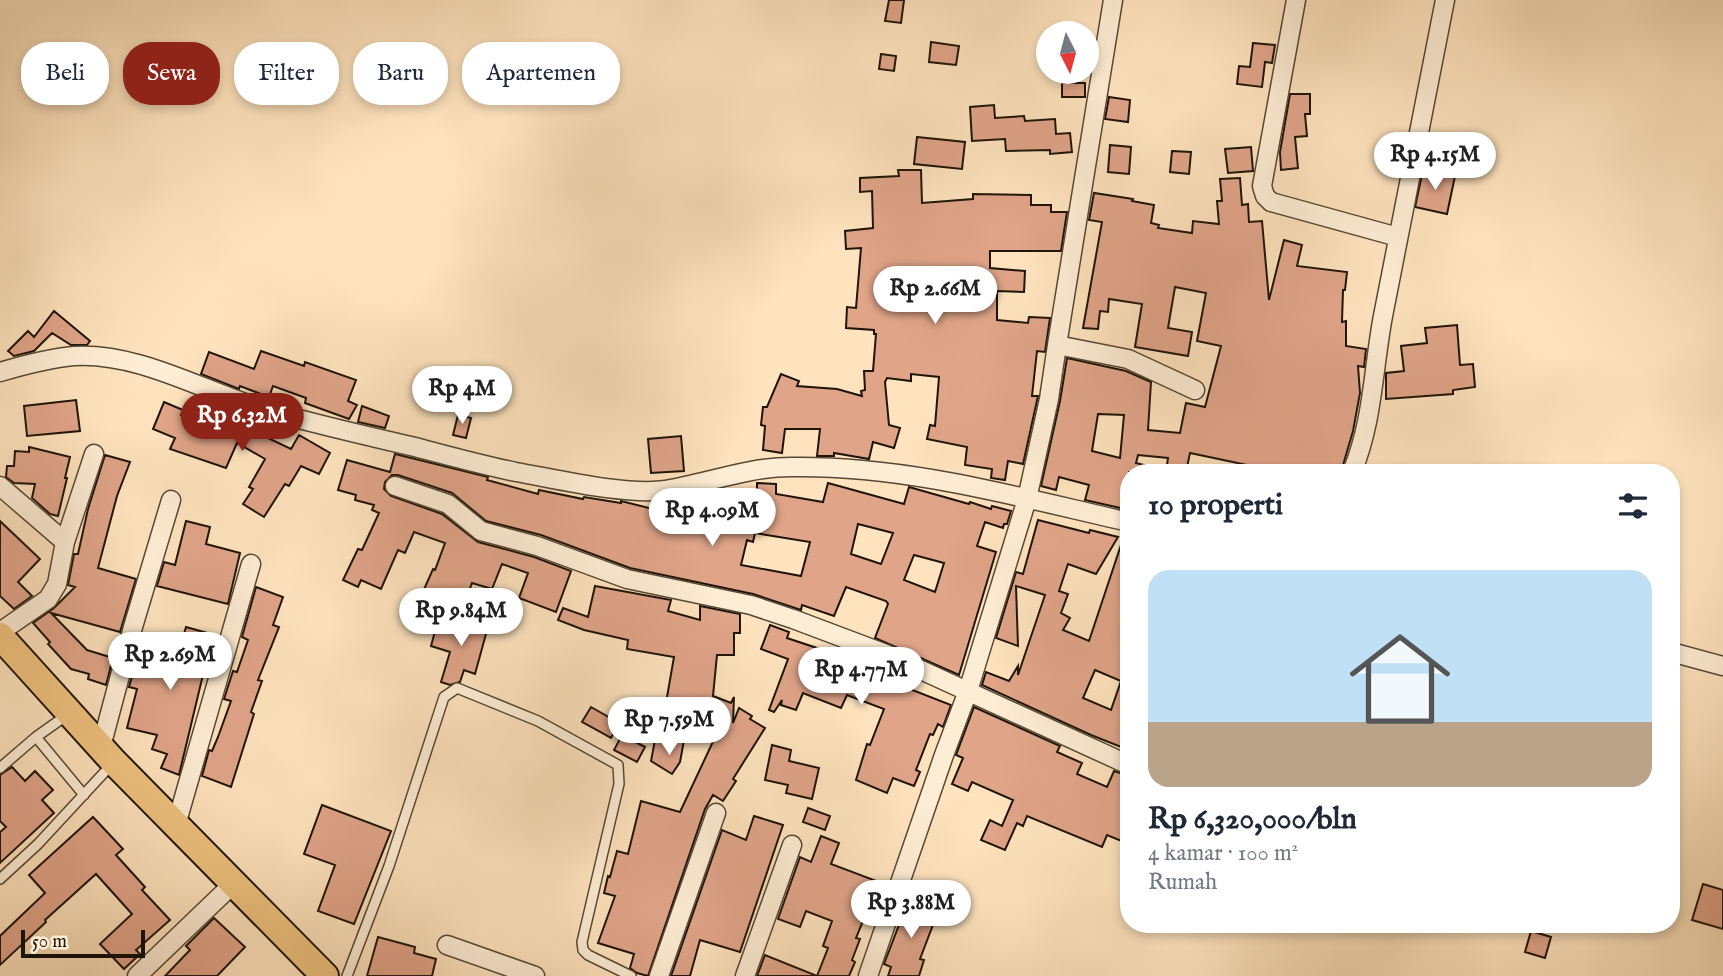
<!DOCTYPE html>
<html lang="id">
<meta charset="utf-8">
<style>
body{margin:0;font-family:"IM FELL English",serif;background:#f2f2f3;color:#1f2937;height:100vh;display:flex;flex-direction:column;font-size:26px;white-space:nowrap}
*{box-sizing:border-box;margin:0}
p{font-size:23px;color:#747a83}
.icon{flex:none;width:38px;height:38px;fill:none;stroke:currentColor;stroke-width:2;stroke-linecap:round;stroke-linejoin:round}
.map{position:relative;flex:1;overflow:hidden}
.sheet{position:absolute;left:1120px;top:464px;width:560px;height:469px;display:flex;flex-direction:column;background:#fff;border-radius:28px;box-shadow:0 4px 10px #0003}
.sheet>*{flex:none}
.hud{position:absolute;left:21px;top:42px;width:665px;height:63px;display:flex;gap:14px}
.needle{width:46px;rotate:174deg}
.controls{position:absolute;left:1036px;top:21px;display:grid;gap:14px}
.controls a{display:grid;place-items:center;width:63px;height:63px;border-radius:50%;background:#fff;box-shadow:0 4px 10px #0003;font-size:35px}
.scale{position:absolute;left:21px;bottom:18px;width:124px;box-sizing:border-box;padding-left:7px;border:4px solid #1e1407;border-top:0;font-size:19px;line-height:24px;white-space:nowrap;color:#1e1407;-webkit-text-stroke:5px #feedd5;paint-order:stroke}
.price{position:absolute;translate:-50% -60px;padding:0 16px;border-radius:24px;background:#fff;color:#222;font-size:23px;line-height:46px;filter:drop-shadow(0 2px 4px #0008)}
.price::after{content:'';position:absolute;left:50%;top:42px;width:21px;height:16px;margin-left:-10px;background:inherit;clip-path:polygon(0 0,100% 0,50% 100%)}
.price.current{background:#8f2418;color:#fff}
ul{padding:0;list-style:none}
li{display:grid;align-content:center;gap:14px;height:371px;padding:0 28px}
li span{display:grid;place-items:center;height:217px;border-radius:21px;color:#555}
li>.icon{margin-inline-start:auto}
span .icon{width:126px;height:126px;fill:#fffc;stroke-width:1}
li b{font-size:30px}
h2{display:flex;justify-content:space-between;align-items:center;height:84px;padding:0 28px;font-size:30px}
.tag{padding:0 24px;border-radius:28px;background:#fff;box-shadow:0 4px 10px #0003;font-size:24px;line-height:63px}
.tag.current{background:#8f2418;color:#fff}
.map>svg:first-child{display:block}
.building{fill:#e0a489;stroke:#1e1407;stroke-width:2;fill-rule:evenodd}
.lines{fill:none;stroke-linecap:round;stroke-linejoin:round}
.service-casing{stroke:#564835;stroke-width:12}
.minor-casing{stroke:#564835;stroke-width:21}
.primary-casing{stroke:#1e1407;stroke-width:30}
.service{stroke:#feedd5;stroke-width:9}
.minor{stroke:#feedd5;stroke-width:18}
.primary{stroke:#efc27f;stroke-width:26}
</style>
<div class="map">
<svg width="1723" height="976" viewBox="0 0 1723 976">
<rect width="100%" height="100%" fill="#fee3be"/>
<filter id="stains"><feTurbulence type="fractalNoise" baseFrequency=".00286" numOctaves="4"/><feColorMatrix values="0 0 0 0 .2 0 0 0 0 .09 0 0 0 0 .02 0 0 0 .5 -.17"/></filter>
<radialGradient id="worn" r=".72"><stop offset=".6" stop-color="#630" stop-opacity="0"/><stop offset="1" stop-color="#630" stop-opacity=".3"/></radialGradient>
<path class="building" d="M889 0H904L901 23 885 21Z
M931 42 959 46 956 65 929 62Z
M1253 43 1275 45 1272 63 1265 62 1262 87 1237 84 1239 66 1250 67Z
M881 54 896 56 894 71 879 69Z
M1062 83H1085V97H1062Z
M1290 94H1310V114H1305L1307 136 1295 137 1298 168 1281 170 1280 152Z
M1109 97 1130 100 1128 122 1105 119Z
M994 105 995 118 1024 116 1025 121 1055 119 1056 134 1070 133 1072 152 1050 154V150L1006 151 1005 139 972 141 970 107Z
M917 137 965 142 962 169 914 164Z
M1110 145 1131 147 1129 174 1108 172Z
M1251 147 1253 171 1228 173 1225 149Z
M1172 151 1191 152 1189 174 1170 172Z
M898 170H921L922 203 973 199V194L1031 195V205H1051V212H1067L1061 251H990V268L1025 271 1024 292 997 291V320L1028 323 1029 317 1050 318 1045 352 1037 351 1032 396H1038L1023 464 1008 461 1005 480 991 478 992 469 965 465 967 447 927 439 930 425 935 426 939 377 911 374V381L887 378 885 382 889 425 900 428 894 448 873 442 869 459 834 453V456H817L820 429H785L782 453 763 450 765 426 761 425 763 407H767L781 374 799 381 797 386 837 389 862 396 861 391 865 390 864 371H873L876 334H874V330L846 328 847 307 856 308 861 248 846 249 845 231 873 228 872 191 860 192V178L899 176Z
M1423 170 1455 176 1447 214 1415 207Z
M1240 178 1242 205 1248 204 1249 222 1262 221 1269 300 1284 240 1302 245 1297 266 1347 272 1345 290H1343L1342 322 1346 321V346L1366 349 1364 367 1358 366 1360 393 1353 431 1341 472H1245L1247 465 1190 453 1186 472H1166L1168 458 1138 455 1136 463 1156 468 1155 472H1129V510L1085 500 1089 485 1059 477 1056 490 1041 486 1060 401 1067 358 1126 371 1151 382 1148 430 1180 433 1186 403 1205 407 1221 346 1197 341 1206 293 1175 287 1168 328 1192 332 1188 356 1135 347 1142 304 1109 299 1108 312 1100 311 1098 329 1083 328 1102 222 1089 220 1094 193 1133 199 1132 201 1154 205 1151 223 1159 225 1158 228 1192 233 1193 221 1219 224 1217 201H1222L1220 179ZM1098 414 1124 415 1120 458 1092 451Z
M54 311 90 341 87 345H71L52 333 34 351 14 356 8 351 28 331 34 337Z
M1457 325 1460 365 1473 364 1475 387 1453 390V394L1386 399V373L1404 371 1401 346 1427 343 1425 328Z
M261 351 304 366 305 362 356 380 348 401 357 405 349 419 305 403 306 398 273 386 269 397 240 386 239 389 201 374 209 352 254 369Z
M76 400 80 431 27 436 24 406Z
M164 402 183 410 181 415 223 432 228 419 291 449 299 435 330 453 319 474 301 466 289 486 285 484 264 517 243 504 253 489 249 487 265 459 237 443 226 468 170 449 175 438 153 429Z
M362 406 389 416 385 428 358 422Z
M458 415 471 418 466 438 453 435Z
M681 436 684 471 651 473 648 439Z
M29 447 70 457 65 478H67L58 516 50 514 32 498 35 484 14 483 6 477 7 466H14L15 451 29 452Z
M395 454 488 477 487 480 538 494 539 490 583 499 584 497 621 503V501L669 513V509L695 510V507L725 505 724 499 757 495V483L776 484V494L823 502 828 483 904 504 909 487 969 504 970 502 991 509 992 506 1011 511 1007 524H1004L1003 528 985 522 977 546 996 552 959 675 875 638 888 604 886 601 846 587 834 616 802 605 801 610 753 594 630 568 541 535 486 521 452 493 398 475H392L385 482 384 489 391 496 442 514 478 542 534 557 571 571 556 612 519 598 528 573 502 564 492 589 472 583 466 600 442 592 434 609 418 603 433 569 435 570 445 543 414 532 405 553 398 550 381 589 361 580 358 587 343 580 358 549 362 550 379 513 372 510 374 505 355 500 356 495 338 490 347 460 390 472ZM858 524 893 533 881 564 851 554ZM755 533 810 542 801 576 741 565 747 540 753 542ZM914 555 944 563 935 592 904 580Z
M105 455 130 462 117 496 98 568 136 579 120 632 51 613 87 650 113 658 106 685 88 679 89 674 71 669 48 644 50 642 33 623 54 608 75 587 68 585 74 554H78L88 509Z
M1038 520 1089 533 1090 530 1118 537 1096 574 1068 564 1059 591 1068 594 1061 613 1070 618 1063 630 1089 641 1125 533H1129V752L1123 750 1124 748 1091 735 982 685 986 672 1009 681 1018 666V675L1045 595 1016 586 1018 646 996 638 1016 572 1023 574ZM1095 670 1121 681 1111 710 1083 698Z
M0 521 40 559 18 582 32 596 14 609 0 596Z
M186 521 210 527 206 544 240 553 228 604 157 586 164 562 175 565Z
M595 586 671 600 668 611 700 620V606L740 614V633H734V655H717L713 696 731 703 734 697 733 723 739 708 752 716 750 719 765 728 733 779 736 781 723 801 713 795 705 809 648 976 637 973 630 968 634 954 598 943 615 896 604 893 608 876 610 877 617 851 628 854 641 801 680 812 725 716 713 709 701 728 687 724 680 762 672 774 651 761 659 719 663 720 674 657 627 649 628 640 584 630 558 620 563 608 588 617Z
M256 587 283 597 273 625 279 627 258 680 262 681 251 712 254 714 231 787 202 776 209 750 212 751 218 737 231 701 224 699 233 671 237 672 248 640 242 637Z
M465 615 489 623 475 674 464 670 460 682 450 685 441 682 450 652 431 646 437 624 461 631Z
M770 625 789 632 787 638 865 664 863 671 882 678 881 682 904 691 905 687 951 705 943 727 938 724 933 735 930 734 916 770 920 772 914 786 893 778 887 793 856 780 867 744 870 745 884 709 847 695 841 708 803 693 796 710 781 705 782 700 774 712 769 710 788 659 761 649Z
M186 627 218 636 211 660 207 658 179 775 161 768 167 754 152 749 157 735 127 728 137 689 129 687 143 639 180 648Z
M591 707 619 723 611 738 582 722Z
M974 707 1060 746 1057 752 1082 763 1077 774 1107 787 1114 771 1129 776V804L1125 814 1129 816V844L1107 835 1102 847 1027 816 1023 826 1017 823 1005 850 981 840 990 820 1002 826 1013 800 972 782 968 791 952 784 963 758 956 755Z
M622 735 645 747 637 762 614 750Z
M772 745 791 750 789 761 819 768 812 799 786 793 788 785 765 780Z
M12 767 25 781 35 771 53 790 42 800 54 813 0 863V832L6 827 0 821V775Z
M322 805 391 831 354 924 318 911 335 865 304 854Z
M808 808 830 816 825 830 803 822Z
M754 816 783 825 740 952 700 940 690 976H671L722 830 746 840Z
M93 817 123 849 116 855 145 887 142 890 170 920 136 950 140 954 124 969 100 944 132 914 96 874 45 920 46 922 0 965V936L45 893 29 875Z
M821 836 839 843 831 864 879 882 856 938 860 939 852 960 855 962 849 976H757L765 955 817 976 828 948 823 946 832 921 806 911 800 927 778 919 800 857 811 862Z
M1703 884 1723 890V929L1692 920Z
M909 899 939 909 920 959 924 960 919 976H888L891 967 884 964Z
M214 918 245 947 217 976H165L190 950 186 946Z
M1531 931 1551 937 1545 958 1525 952Z
M378 937 415 947 414 953 436 959 432 976H367Z"/>
<g class="lines">
<g class="service-casing">
<path id="service" d="M36 737 84 795
M0 768 36 737 67 715
M0 879 38 844 113 763
M347 976 389 866 444 697 457 688 538 721 618 765 619 784 582 942 583 950 588 955 631 976"/>
</g>
<g class="minor-casing">
<path id="minor" d="M1296 0 1262 186 1265 196 1271 202 1398 237
M1057 345 1113 0
M0 372C24 365 49 358 74 356 138 352 203 391 263 409 313 424 364 435 415 447 449 456 482 465 516 472 556 479 627 496 666 490 708 483 748 467 791 467 906 465 1018 497 1129 522
M1352 472C1373 422 1373 369 1383 316 1403 210 1424 105 1445 0
M0 486 65 542
M395 486 448 504 481 531 537 546 627 579 751 605 793 619 886 654 1129 765
M0 632 48 599 57 584 65 542 94 454
M1671 652 1723 666
M101 747 133 627 171 500
M176 825 251 564
M447 945 535 976
M137 976 233 884
M659 976 716 813
M745 976 792 845
M868 976 944 755 968 691 1027 499 1049 399 1057 345 1128 359 1195 390"/>
</g>
<g class="primary-casing">
<path id="primary" d="M0 636 114 762 325 976"/>
</g>
<use href="#service" class="service"/>
<use href="#minor" class="minor"/>
<use href="#primary" class="primary"/>
</g>
<rect width="100%" height="100%" filter="url(#stains)"/>
<rect width="100%" height="100%" fill="url(#worn)"/>
</svg>
<div class="controls">
<a><svg class="needle" viewBox="-14 -14 28 28"><path d="M0-13l5 13h-10z" fill="#e53935"/><path d="M0 13l5-13h-10z" fill="#747a83"/></svg></a>
</div>
<div class="scale">50 m</div>
<b class="price" style="left:1435px;top:192px">Rp 4.15M</b>
<b class="price" style="left:935px;top:326px">Rp 2.66M</b>
<b class="price" style="left:462px;top:426px">Rp 4M</b>
<b class="price current" style="left:242px;top:453px">Rp 6.32M</b>
<b class="price" style="left:712px;top:548px">Rp 4.09M</b>
<b class="price" style="left:461px;top:648px">Rp 9.84M</b>
<b class="price" style="left:170px;top:692px">Rp 2.69M</b>
<b class="price" style="left:861px;top:707px">Rp 4.77M</b>
<b class="price" style="left:669px;top:757px">Rp 7.59M</b>
<b class="price" style="left:911px;top:940px">Rp 3.88M</b>
<div class="hud">
<a class="tag">Beli</a>
<a class="tag current">Sewa</a>
<a class="tag">Filter</a>
<a class="tag">Baru</a>
<a class="tag">Apartemen</a>
</div>
<section class="sheet">
<h2>10 properti<svg class="icon" aria-label="filters" viewBox="0 0 24 24"><path d="M4 7h16M4 17h16"/><circle cx="9" cy="7" r="2"/><circle cx="15" cy="17" r="2"/></svg></h2>
<ul>
<li><span style="background:linear-gradient(#bfe0f5 70%,#b9a48a 0)"><svg class="icon" aria-label="home" viewBox="0 0 24 24"><path d="M3 11l9-7 9 7M6 9v11h12V9"/></svg></span><div><b>Rp 6,320,000/bln</b><p>4 kamar · 100 m²</p><p>Rumah</p></div></li>
</ul>
</section>
</div>
